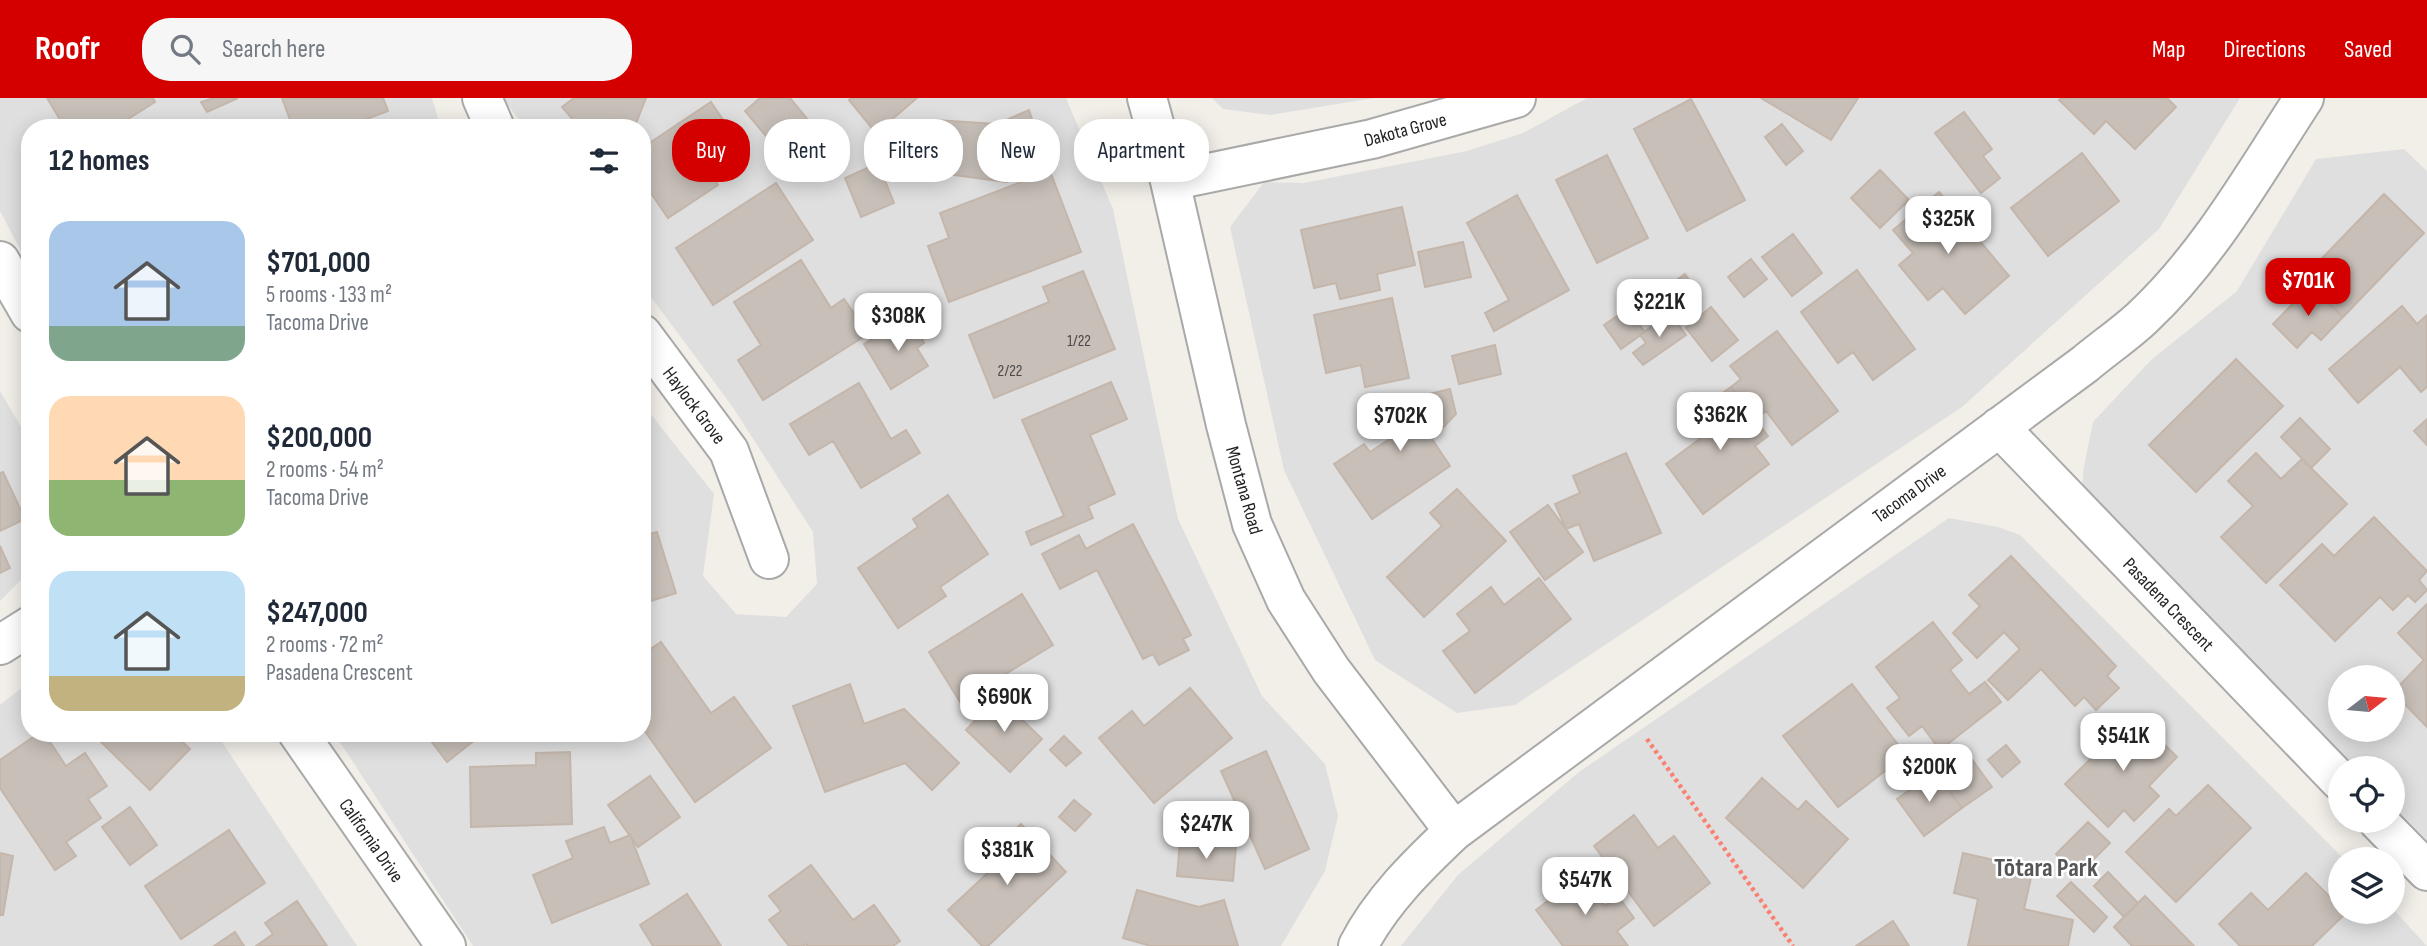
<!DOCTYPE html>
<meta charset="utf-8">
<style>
body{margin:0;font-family:"Sofia Sans Condensed",sans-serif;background:#f6f6f7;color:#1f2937;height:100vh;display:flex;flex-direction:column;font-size:26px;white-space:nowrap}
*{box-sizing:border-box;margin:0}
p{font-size:23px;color:#747a83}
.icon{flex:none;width:38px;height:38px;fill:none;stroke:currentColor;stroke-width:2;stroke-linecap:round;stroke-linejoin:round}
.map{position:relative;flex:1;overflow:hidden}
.drawer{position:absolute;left:21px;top:21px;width:630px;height:623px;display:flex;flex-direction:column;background:#fff;border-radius:28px;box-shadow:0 4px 18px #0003}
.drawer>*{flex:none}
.top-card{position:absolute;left:672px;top:21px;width:665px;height:63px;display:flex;gap:14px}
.needle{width:46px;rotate:74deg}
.controls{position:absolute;left:2328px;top:567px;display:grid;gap:14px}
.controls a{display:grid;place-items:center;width:77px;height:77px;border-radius:50%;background:#fff;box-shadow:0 4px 18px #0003;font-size:35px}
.price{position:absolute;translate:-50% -60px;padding:0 16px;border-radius:14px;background:#fff;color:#222;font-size:23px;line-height:46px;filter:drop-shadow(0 2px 4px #0008)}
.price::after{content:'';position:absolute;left:50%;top:42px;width:21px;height:16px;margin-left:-10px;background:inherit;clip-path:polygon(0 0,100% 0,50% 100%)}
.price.active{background:#d40000;color:#fff}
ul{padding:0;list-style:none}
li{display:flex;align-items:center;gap:21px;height:175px;padding:0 28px}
li span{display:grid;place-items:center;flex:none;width:196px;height:140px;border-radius:21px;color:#555}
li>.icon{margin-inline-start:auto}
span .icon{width:84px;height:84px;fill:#fffc;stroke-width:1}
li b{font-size:30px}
h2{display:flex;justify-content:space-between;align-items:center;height:84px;padding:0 28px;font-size:30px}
.tag{padding:0 24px;border-radius:28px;background:#fff;box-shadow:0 4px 18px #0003;font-size:24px;line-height:63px}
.tag.active{background:#d40000;color:#fff}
header{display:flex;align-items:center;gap:42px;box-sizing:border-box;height:98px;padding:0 35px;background:#d40000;color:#fff}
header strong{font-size:33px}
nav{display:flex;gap:38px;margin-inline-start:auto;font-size:24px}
.search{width:490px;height:63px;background:#f6f6f7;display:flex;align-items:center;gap:18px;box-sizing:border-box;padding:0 24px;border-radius:28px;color:#747a83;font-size:26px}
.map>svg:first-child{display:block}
.residential{fill:#e0dfdf;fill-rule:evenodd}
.building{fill:#c7bfb8;stroke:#c4b6ab;stroke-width:2}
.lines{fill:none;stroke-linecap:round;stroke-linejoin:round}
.minor-casing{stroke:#a9a9a9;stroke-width:42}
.tertiary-casing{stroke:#a9a9a9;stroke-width:42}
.path{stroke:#fa8072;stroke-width:4.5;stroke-dasharray:3.5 3.5;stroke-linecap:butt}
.minor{stroke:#fff;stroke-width:38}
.tertiary{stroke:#fff;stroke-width:38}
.labels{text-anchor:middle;stroke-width:5;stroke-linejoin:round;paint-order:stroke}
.number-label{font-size:16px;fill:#4b4948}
.street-label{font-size:19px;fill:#222;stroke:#fff}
.district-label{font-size:26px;font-weight:bold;fill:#555;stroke:#fff}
</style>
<header>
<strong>Roofr</strong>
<div class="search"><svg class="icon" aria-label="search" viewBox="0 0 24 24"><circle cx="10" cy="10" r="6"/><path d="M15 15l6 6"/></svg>Search here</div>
<nav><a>Map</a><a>Directions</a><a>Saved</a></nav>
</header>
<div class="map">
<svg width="2427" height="848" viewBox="0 0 2427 848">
<rect width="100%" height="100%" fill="#f2efe9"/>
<path class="residential" d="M0 0H432L441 30H30V170L0 113Z
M502 0H1066L1113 111 1178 421 1262 598 1325 666 1338 718 1325 773 1281 848H473L334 635H642V305L714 396 703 478 736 516 786 519 817 486 813 434 732 308 642 187V30H526Z
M1212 0H1374L1270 17 1223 11Z
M1587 0H2240L2159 131 1962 309 1515 607 1457 615 1375 562 1284 372 1230 129 1264 84 1304 85 1467 53 1523 35Z
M2404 51 2427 73V749L2392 714V670H2350L2082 398 2083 374 2093 324 2151 262 2237 193 2316 61ZM2340 579H2392V632H2340Z
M0 293 30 344V473L0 503Z
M1949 420 1998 429 2020 437 2344 761H2340V814H2392V810L2427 848H1401L1458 777 1579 674Z
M30 583V635H216L357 848H0V607Z"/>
<path class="building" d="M47 0H153L155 4 114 30H65Z
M214 0H238L207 14 201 4Z
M282 0H383L388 13 343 30H293Z
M574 0H646L636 25 629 30H580L562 9Z
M760 0H790L809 23 776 50 745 13Z
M851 0H917L876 35 849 2Z
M1761 0H1858L1831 42Z
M2062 0H2167L2176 9 2135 51 2106 23 2094 36 2059 2Z
M1691 1 1745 102 1687 133 1634 31Z
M711 4 740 47 707 70 718 87 668 120 642 82V50Z
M1029 12 1046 64 1006 84 931 74 936 22 997 26Z
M1964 14 1992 51 1983 58 2000 80 1981 95 1935 35Z
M1782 26 1803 53 1786 67 1765 39Z
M817 43 831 60 805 82 790 65Z
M2082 55 2119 103 2048 158 2011 110Z
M1607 57 1648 140 1597 165 1556 82Z
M878 65 894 105 861 119 845 80Z
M1880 72 1909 102 1880 130 1851 100Z
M1050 73 1081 154 949 204 928 148 949 140 940 115Z
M776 85 813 142 713 207 676 150Z
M1939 94 2009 178 1965 216 1943 190 1928 202 1899 167 1913 155 1893 132Z
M2384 96 2424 135 2343 219 2303 180Z
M1517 97 1569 192 1494 233 1485 215 1509 202 1467 125Z
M1402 109 1415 167 1377 176 1380 192 1340 201 1336 185 1314 190 1301 132Z
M1793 136 1822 175 1792 198 1762 159Z
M1463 144 1471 179 1425 189 1418 154Z
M1751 161 1767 181 1744 199 1728 179Z
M801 162 831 210 844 201 868 236 763 302 738 262 761 247 734 204Z
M1857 172 1915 251 1873 282 1853 254 1838 265 1801 214Z
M1083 173 1115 251 994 300 969 237 1049 204 1043 189Z
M1685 176 1699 196 1684 207 1669 188Z
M2311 187 2343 219 2321 242 2312 234 2297 250 2273 226Z
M1392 200 1409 280 1365 289 1361 267 1326 275 1314 217Z
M2402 208 2417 226 2427 217V289L2421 294 2400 269 2358 305 2329 271Z
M1711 209 1738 242 1712 263 1686 230Z
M1627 211 1645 234 1621 251 1604 227Z
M1670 215 1686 237 1643 267 1633 255 1646 245 1640 237Z
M909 219 924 245 917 250 928 268 891 291 864 246Z
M1777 233 1838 313 1792 347 1766 313 1755 321 1731 289 1741 281 1730 268Z
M1495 247 1501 276 1459 286 1452 258Z
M2236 261 2283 308 2196 394 2149 347Z
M1111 284 1127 321 1090 337 1115 396 1088 408 1093 420 1031 447 1026 434 1064 418 1022 322Z
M859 285 891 341 906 332 920 355 861 390 833 343 809 357 790 326Z
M1731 289 1768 338 1755 348 1769 366 1703 416 1666 366 1705 337 1691 318Z
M1450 291 1456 316 1432 341 1450 368 1372 421 1334 366 1364 346 1370 354 1391 340 1383 307Z
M2300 320 2330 351 2311 370 2281 339Z
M2427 321V347L2414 333Z
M1626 355 1661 435 1594 463 1579 426 1566 431 1555 406 1580 395 1573 378Z
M2256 355 2281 381 2302 361 2347 406 2266 485 2221 439 2253 408 2228 383Z
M3 374 25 421 0 433V375Z
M1457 391 1506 443 1424 519 1387 479 1442 428 1430 415Z
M948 397 988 456 940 489 946 498 898 530 858 470 918 429 913 421Z
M1548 407 1583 454 1545 482 1510 434Z
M2374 419 2427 473 2419 482 2427 492 2415 504 2408 497 2393 512 2380 499 2335 543 2280 487 2322 446 2334 458Z
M1133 426 1191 537 1183 541 1189 552 1159 567 1153 556 1143 561 1097 472 1060 491 1042 456 1079 437 1086 451Z
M657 434 676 495 642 506V438Z
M0 448 10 470 0 475Z
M2011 458 2116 568 2107 578 2119 590 2096 612 2084 599 2075 608 2041 571 2008 602 1988 582 2020 551 2004 534 1977 560 1953 535 1980 508 1969 497Z
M1539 480 1571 521 1475 595 1443 553 1470 533 1457 516 1491 489 1504 507Z
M1022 496 1053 547 960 604 929 554Z
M2427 506V629L2393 594 2424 562 2398 535Z
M1933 524 1962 562 1950 572 1969 596 1985 584 2001 604 1940 652 1922 628 1909 638 1887 610 1900 600 1876 569Z
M661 544 711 615 734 599 771 650 695 704 642 629V557Z
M850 586 864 626 904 611 959 665 932 692 905 665 825 694 793 608Z
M1852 586 1906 657 1838 709 1783 638Z
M1190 590 1232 640 1154 705 1099 640 1132 613 1144 628Z
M998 598 1042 641 1010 674 966 632Z
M2135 617 2177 659 2149 688 2159 698 2134 723 2124 712 2108 729 2065 686Z
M39 635H44L66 668 85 655 107 688 88 701 101 720 66 744 76 758 55 772 0 690V662Z
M92 635H173L190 651 150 692Z
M425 635H472L476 641 447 664Z
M1064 638 1081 655 1066 668 1050 652Z
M2006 647 2020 664 2002 679 1988 662Z
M1965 652 1992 689 1962 710 1935 674Z
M1266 653 1309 751 1265 771 1221 673Z
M570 654 572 726 471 729 470 669 536 667V655Z
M1935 674 1962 710 1924 738 1897 701Z
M650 678 680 719 638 749 608 707Z
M1762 680 1798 712 1806 703 1848 741 1803 790 1726 720Z
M2208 687 2251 730 2176 804 2126 754 2169 711 2176 718Z
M1074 702 1091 716 1075 733 1059 719Z
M130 709 157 747 130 767 102 729Z
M1634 717 1658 750 1674 738 1710 785 1654 828 1594 748Z
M2088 724 2110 745 2077 778 2056 756Z
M1021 726 1066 774 988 848H982L948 812 992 771 983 762Z
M604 729 610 745 630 737 649 786 552 825 533 777 573 760 566 743Z
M229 732 265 785 181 841 145 788Z
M1180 743 1236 748 1233 783 1177 778Z
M0 755 13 758 3 817H0Z
M1963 755 2033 771 2024 811 2073 822 2068 848H1968L1978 801 1954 795Z
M811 767 853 822 874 807 900 843 893 848H807L806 846 803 848H789L769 822 781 813 769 798Z
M2108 774 2138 805 2124 819 2094 788Z
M2306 775 2340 809V814L2346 815 2312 848H2240L2219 826 2251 795 2268 812Z
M1582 777 1605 808 1618 798 1634 820 1617 833 1628 848H1563L1536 812Z
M2071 784 2107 819 2094 834 2057 798Z
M1137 792 1199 809 1224 802 1238 848H1151L1123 840Z
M687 796 710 831 721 848H653L640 827Z
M2145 798 2194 848H2132L2114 829Z
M297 803 327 848H256L273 836 265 825Z
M1893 823 1909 848H1856Z
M235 834 244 848H214Z"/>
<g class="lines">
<g class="minor-casing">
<path id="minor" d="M482 0 495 30
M1147 0 1170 83 1226 327 1252 426 1286 502 1331 572 1454 733
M1170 83 1372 41 1516 0
M642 236 729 353 769 461
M1999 329 2340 683
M0 547 30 528
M2378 723 2427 773
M1358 848C1381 803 1418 767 1454 733L2085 266C2104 250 2125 236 2143 219 2209 157 2255 75 2304 0"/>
</g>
<g class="tertiary-casing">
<path id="tertiary" d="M0 163 30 215
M298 635 446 848"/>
</g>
<path class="path" d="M1647 641 1793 848"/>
<use href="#minor" class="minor"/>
<use href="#tertiary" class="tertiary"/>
</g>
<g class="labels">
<g class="number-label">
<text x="1079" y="248">1/22</text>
<text x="1010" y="278">2/22</text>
</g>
<g class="street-label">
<text transform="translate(1405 31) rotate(-15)" y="7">Dakota Grove</text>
<text transform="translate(695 307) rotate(53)" y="7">Haylock Grove</text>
<text transform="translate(1245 392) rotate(74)" y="7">Montana Road</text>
<text transform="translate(1909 395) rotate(-36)" y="7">Tacoma Drive</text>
<text transform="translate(2169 506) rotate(46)" y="7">Pasadena Crescent</text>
<text transform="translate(372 742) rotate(55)" y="7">California Drive</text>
</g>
<g class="district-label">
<text x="2046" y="778">Tōtara Park</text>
</g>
</g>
</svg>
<div class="controls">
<a><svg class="needle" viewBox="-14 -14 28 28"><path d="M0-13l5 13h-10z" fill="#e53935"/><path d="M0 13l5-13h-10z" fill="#747a83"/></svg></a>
<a><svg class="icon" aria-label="locate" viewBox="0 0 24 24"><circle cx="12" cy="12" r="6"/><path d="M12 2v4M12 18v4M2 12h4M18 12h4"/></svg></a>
<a><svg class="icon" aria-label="layers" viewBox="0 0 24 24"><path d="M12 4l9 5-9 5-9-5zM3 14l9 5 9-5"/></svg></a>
</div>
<b class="price" style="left:1948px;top:158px">$325K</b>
<b class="price active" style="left:2308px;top:220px">$701K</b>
<b class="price" style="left:1659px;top:241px">$221K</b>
<b class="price" style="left:898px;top:255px">$308K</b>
<b class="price" style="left:1720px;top:354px">$362K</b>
<b class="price" style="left:1400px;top:355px">$702K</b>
<b class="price" style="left:1004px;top:636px">$690K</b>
<b class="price" style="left:2123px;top:675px">$541K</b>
<b class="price" style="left:1929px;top:706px">$200K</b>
<b class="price" style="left:1206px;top:763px">$247K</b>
<b class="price" style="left:1007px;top:789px">$381K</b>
<b class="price" style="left:1585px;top:819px">$547K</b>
<div class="top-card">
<a class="tag active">Buy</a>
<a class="tag">Rent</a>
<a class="tag">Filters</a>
<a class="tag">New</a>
<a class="tag">Apartment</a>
</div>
<section class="drawer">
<h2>12 homes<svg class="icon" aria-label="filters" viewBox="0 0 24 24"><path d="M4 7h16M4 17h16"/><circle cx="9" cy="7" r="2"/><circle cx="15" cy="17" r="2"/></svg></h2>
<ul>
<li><span style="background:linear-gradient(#a9c7e8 75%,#7fa58c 0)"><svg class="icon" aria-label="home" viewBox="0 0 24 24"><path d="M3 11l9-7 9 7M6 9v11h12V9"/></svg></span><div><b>$701,000</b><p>5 rooms · 133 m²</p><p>Tacoma Drive</p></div></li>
<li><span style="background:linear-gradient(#ffd9b3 60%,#8fb573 0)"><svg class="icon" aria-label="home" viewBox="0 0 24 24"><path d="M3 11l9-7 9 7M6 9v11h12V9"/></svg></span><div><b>$200,000</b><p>2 rooms · 54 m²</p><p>Tacoma Drive</p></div></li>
<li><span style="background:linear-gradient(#bfe0f5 75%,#c2b280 0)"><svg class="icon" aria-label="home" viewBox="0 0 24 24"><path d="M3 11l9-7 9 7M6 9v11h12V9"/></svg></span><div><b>$247,000</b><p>2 rooms · 72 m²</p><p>Pasadena Crescent</p></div></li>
</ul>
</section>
</div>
